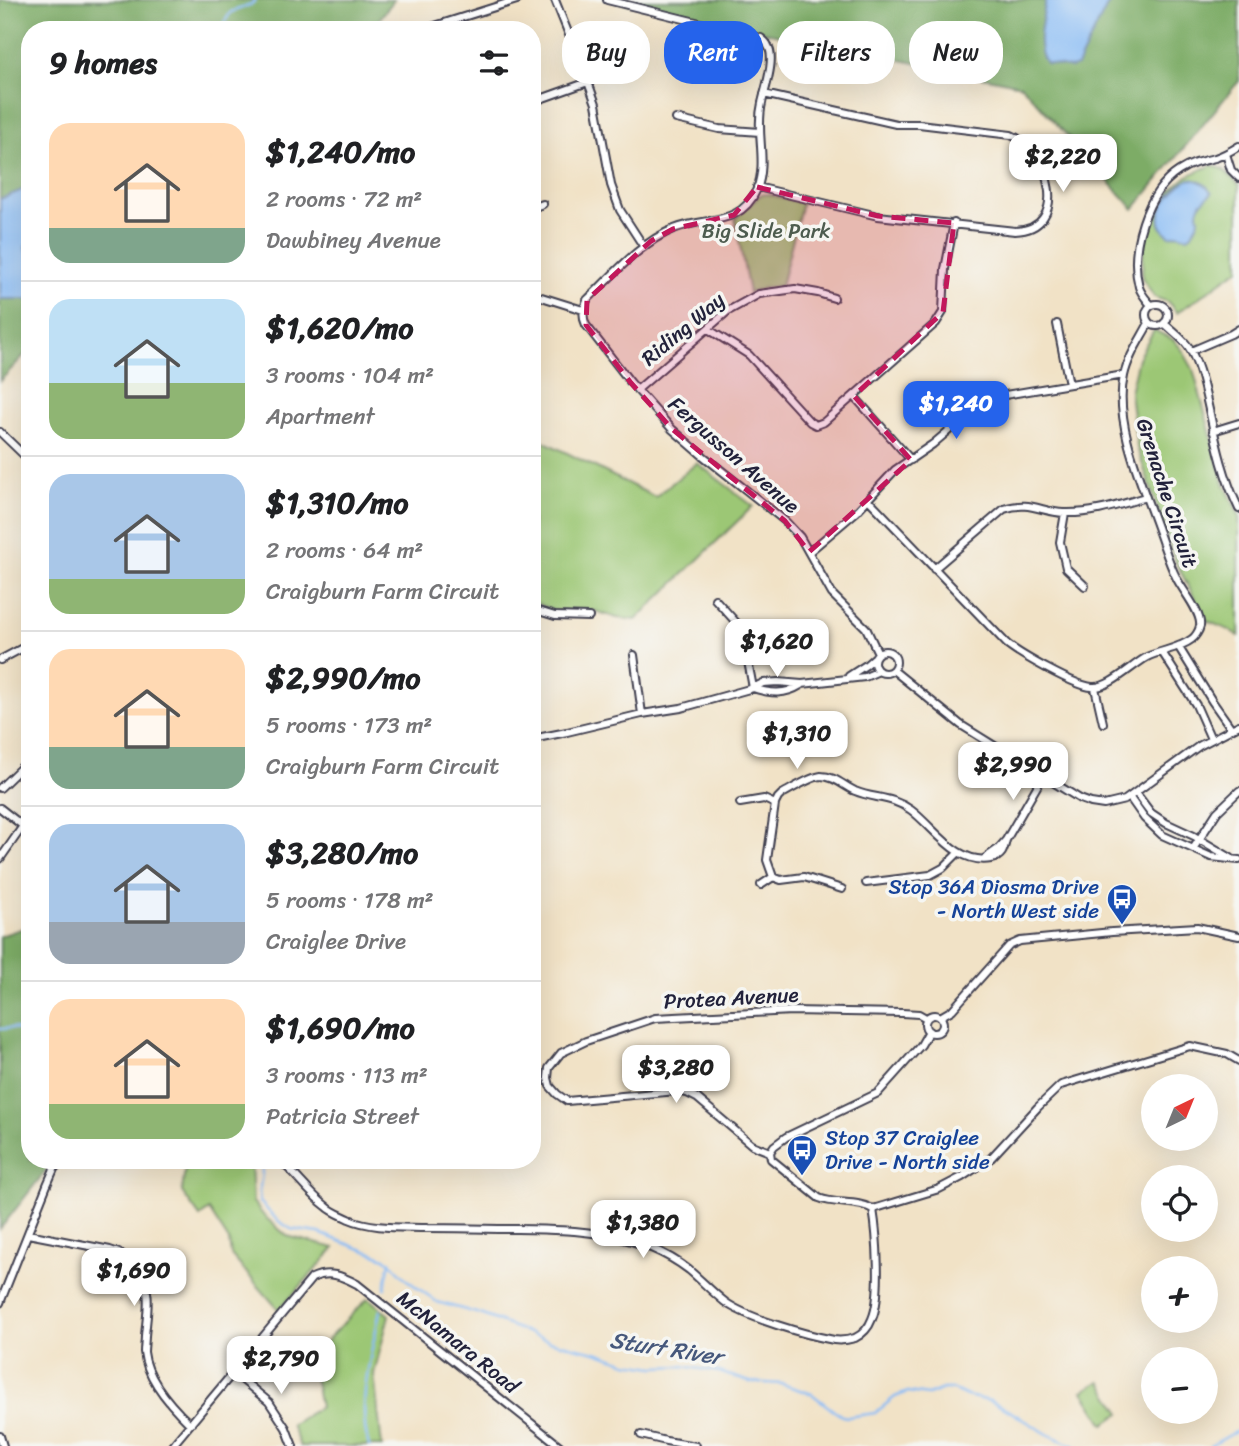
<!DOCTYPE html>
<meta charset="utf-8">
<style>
body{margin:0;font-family:Sriracha,sans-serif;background:#f2f2f2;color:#202124;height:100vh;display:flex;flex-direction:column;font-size:26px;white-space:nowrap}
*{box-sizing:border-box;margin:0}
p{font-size:23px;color:#757577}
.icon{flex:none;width:38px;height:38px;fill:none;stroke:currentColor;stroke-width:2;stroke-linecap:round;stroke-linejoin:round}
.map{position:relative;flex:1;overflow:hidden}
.side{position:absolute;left:21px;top:21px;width:520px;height:1148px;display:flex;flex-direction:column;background:#fff;border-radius:28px;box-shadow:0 7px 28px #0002}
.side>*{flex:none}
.guide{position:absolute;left:562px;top:21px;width:572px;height:63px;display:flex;gap:14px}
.needle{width:46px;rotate:43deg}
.buttons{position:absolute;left:1141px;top:1074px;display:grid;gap:14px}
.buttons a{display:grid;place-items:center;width:77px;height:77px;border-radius:50%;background:#fff;box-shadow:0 7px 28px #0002;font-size:35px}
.price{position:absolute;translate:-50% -60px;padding:0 16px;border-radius:14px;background:#fff;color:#222;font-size:23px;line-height:46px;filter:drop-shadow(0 2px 4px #0008)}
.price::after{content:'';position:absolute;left:50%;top:42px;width:21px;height:16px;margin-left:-10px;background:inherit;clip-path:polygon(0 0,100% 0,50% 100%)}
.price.current{background:#2563eb;color:#fff}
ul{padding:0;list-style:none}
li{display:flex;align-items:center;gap:21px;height:175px;padding:0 28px}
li+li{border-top:2px solid #e0e0e0}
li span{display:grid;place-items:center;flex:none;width:196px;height:140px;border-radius:21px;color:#555}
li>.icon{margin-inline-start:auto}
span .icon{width:84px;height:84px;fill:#fffc;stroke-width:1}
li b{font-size:30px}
h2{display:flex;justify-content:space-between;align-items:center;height:84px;padding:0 28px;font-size:30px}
.tag{padding:0 24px;border-radius:28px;background:#fff;box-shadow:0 7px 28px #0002;font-size:24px;line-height:63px}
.tag.current{background:#2563eb;color:#fff}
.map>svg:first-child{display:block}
.green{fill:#9cc774;stroke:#5f7458;stroke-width:2}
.forest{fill:#7dac66;stroke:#506750;stroke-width:2}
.water{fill:#88bbf5;stroke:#556e98;stroke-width:2}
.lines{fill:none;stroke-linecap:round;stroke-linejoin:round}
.stream{stroke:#88bbf5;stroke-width:2.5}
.street-casing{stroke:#413f50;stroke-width:10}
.street{stroke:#fff;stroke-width:6}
.marked{fill:#c2185b;fill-opacity:0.2;stroke:#c2185b;stroke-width:5;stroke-dasharray:14 9;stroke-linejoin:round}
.labels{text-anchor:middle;stroke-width:7;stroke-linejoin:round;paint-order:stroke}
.park-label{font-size:21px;fill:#4d5c4f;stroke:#f6f6f2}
.street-label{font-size:21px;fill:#22223b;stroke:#f6f6f2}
.transit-label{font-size:21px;fill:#164399;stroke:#f6f6f2;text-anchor:end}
.water-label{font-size:23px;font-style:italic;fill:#46587c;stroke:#f6f6f2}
</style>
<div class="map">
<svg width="1239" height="1446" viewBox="0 0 1239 1446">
<rect width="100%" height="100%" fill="#f6f6f2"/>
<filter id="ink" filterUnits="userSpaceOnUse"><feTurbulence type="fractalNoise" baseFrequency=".0143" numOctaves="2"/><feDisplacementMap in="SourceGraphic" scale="14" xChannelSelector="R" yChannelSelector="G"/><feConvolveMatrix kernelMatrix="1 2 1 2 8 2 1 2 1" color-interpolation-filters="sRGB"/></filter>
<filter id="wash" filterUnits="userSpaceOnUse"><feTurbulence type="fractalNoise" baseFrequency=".00686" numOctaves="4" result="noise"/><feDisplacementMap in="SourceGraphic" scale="28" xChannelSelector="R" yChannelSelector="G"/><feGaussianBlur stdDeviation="1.57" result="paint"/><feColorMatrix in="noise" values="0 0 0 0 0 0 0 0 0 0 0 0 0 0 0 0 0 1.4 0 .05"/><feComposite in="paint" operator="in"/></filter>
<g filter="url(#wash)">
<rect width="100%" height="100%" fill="#f1e2c6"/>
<path class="green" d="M1212 165 1223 169 1239 185V269L1177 313 1168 302 1154 297 1142 278 1143 256 1146 234 1157 212 1170 191 1187 176Z
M768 194 802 203 781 286 765 288 749 293 735 219 760 195Z
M1154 330 1174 340 1183 351 1193 369 1224 483 1239 515V636L1229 630 1207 621 1177 565 1137 448 1130 392 1138 358Z
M532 429 541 440 655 497 697 463 753 506 636 620 617 618 595 611H556L532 602Z
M186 1160 251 1161 253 1202 264 1216 287 1236 335 1248 279 1310 231 1255 229 1241 209 1210 200 1217 182 1192Z
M368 1298 389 1315 374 1374 382 1446H300L291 1425 320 1407 311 1362 331 1336Z
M1100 1381 1121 1413 1104 1424 1083 1391Z"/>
<path class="forest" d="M0 0H394L371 30H30V349L0 381Z
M610 0H1239V81L1134 209 1021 85Z
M30 926V1160H54L0 1229V936Z
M206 1160H306L302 1165Z"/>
<path class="water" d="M1046 0H1115L1107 6 1077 66 1071 68 1046 63C1034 46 1043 19 1046 0Z
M1189 179C1199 179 1207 185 1212 193L1201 203 1198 211 1199 220 1192 234 1188 237 1177 234 1170 236C1145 219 1170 190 1189 179Z
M30 185V238L25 248 30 259V301L24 299H0V199L20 191Z"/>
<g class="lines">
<path class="stream" d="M219 30 231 12 250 5 256 0
M0 1029 13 1028 30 1035
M262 1160V1175L259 1192 260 1202 277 1220 291 1229 319 1233 385 1258 394 1266 407 1280 437 1302 480 1314 549 1341 599 1353 627 1363 655 1367 683 1366 719 1372 750 1382 782 1384 812 1394 834 1411 842 1416 848 1417 875 1413 895 1397 908 1392 928 1395 943 1389H952L967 1396 990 1401 1003 1407 1049 1435 1075 1446
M385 1288 390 1261
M369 1446C356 1403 372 1353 380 1310
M1210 1446 1239 1430"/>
</g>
</g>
<g filter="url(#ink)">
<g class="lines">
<g class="street-casing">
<path id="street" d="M555 0 588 82 596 104 611 185 620 210 644 247
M607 0 761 38C763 40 767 42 768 46 776 58 765 89 762 103 755 132 768 161 757 189 740 228 705 216 674 229 642 241 611 277 587 300 583 310 582 316 586 325L631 383 672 429 702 455 785 521 800 537 832 594 866 628 878 653
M422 30 517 0
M532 102 588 82
M676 119 719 129 760 132
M1226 154 1231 170 1239 178
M757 187 878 216 1015 231C1071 229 1050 151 1011 135L919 124H896L764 94
M532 208 543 204
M532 294 583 310
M1146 315a11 11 0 1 1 22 0a11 11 0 1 1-22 0Z
M1151 305C1146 299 1141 294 1139 287 1129 249 1146 192 1179 171 1191 163 1202 161 1215 158 1224 155 1231 151 1239 146
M1164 323C1173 332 1186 340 1191 351 1201 370 1205 393 1210 414 1217 447 1224 478 1239 509
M1057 324 1069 384
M708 329 749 355 810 422 816 425 824 422 936 323 943 312 945 269 954 223
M1191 351 1231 334 1239 329
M637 390 728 311 759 294 795 289 818 293 834 298
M854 396 911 460
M1213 431 1239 423
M0 432 30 461
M868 499 1007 644C1021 655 1075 686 1092 687 1109 689 1132 665 1147 657 1161 650 1179 649 1192 639 1195 637 1199 631 1200 626 1202 613 1183 591 1177 579 1169 564 1164 546 1158 530 1143 487 1113 421 1124 376 1128 357 1140 340 1149 323
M1065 513 1060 542 1066 568 1085 586
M809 552 856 512 895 470 933 444 987 398 1124 375
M934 569 1004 509C1029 500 1041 512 1064 513 1094 514 1118 505 1146 497
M715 599 742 629 753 688
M532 609 555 616 589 617
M1178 646 1212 701 1231 728
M874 662a11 11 0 1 1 22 0a11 11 0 1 1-22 0Z
M1162 652 1196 705 1211 739
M634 655 642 714
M0 660 30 644
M893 670 961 725 1080 799 1091 803 1104 805 1125 800 1199 746 1239 725
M849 676 866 665 874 658
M753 688C771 694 785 695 801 685
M1095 688 1103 723
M532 739 567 732 642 714 681 708 753 688 763 683 778 682 802 684 865 677 879 671
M0 788 30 759
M1136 793 1151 813 1166 823 1194 836 1231 858
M1130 798 1144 818 1162 835 1211 857 1239 860
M740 803 764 799 775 804
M0 808 23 826 30 829
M1193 849 1217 812 1239 791
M0 859 23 826
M984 859 998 849 1006 840 1043 776
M866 883 930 875 943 868 958 853
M761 885 773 877
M842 889 804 877 781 880 773 877 767 860 775 804 778 798 782 794C792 789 810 777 821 776 834 776 844 786 855 791 874 799 892 796 911 810 935 828 956 865 991 859 1002 857 1004 850 1006 840
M925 1024a9 9 0 1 1 18 0a9 9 0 1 1-18 0Z
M940 1017 952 1010 1009 946 1020 941 1112 932 1197 927 1239 936
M770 1152 774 1146 786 1137 878 1093 921 1045 929 1031
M277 1160 285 1165C299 1178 311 1195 326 1206 332 1212 341 1215 349 1219 372 1229 402 1227 427 1228 457 1228 487 1229 517 1229 577 1230 639 1231 689 1270 701 1280 712 1292 725 1302 747 1318 806 1335 834 1340 841 1341 848 1340 855 1338 863 1334 869 1327 872 1319 882 1297 877 1233 873 1209
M873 1209C856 1200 836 1205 819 1198L771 1159 770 1152 752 1145 697 1098 687 1093 677 1091 567 1101 557 1094 550 1086 548 1078 549 1068 561 1053 586 1041 655 1018 792 1011 902 1013 919 1014 926 1018
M873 1209 939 1189 962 1177 991 1158 1038 1107 1061 1085 1190 1046 1227 1054 1239 1061
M28 1234 110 1250C122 1253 130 1258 137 1268 153 1289 147 1311 145 1336 145 1341 144 1347 144 1352 147 1379 171 1406 190 1424
M0 1303 47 1185 54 1169 62 1160
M234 1373 269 1402 286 1428 293 1446
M641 1435 666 1441 696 1446
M0 1436 3 1446
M172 1446 312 1278C329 1270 342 1276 357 1284L560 1446"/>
</g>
<use href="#street" class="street"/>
</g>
</g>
<path class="marked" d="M757 187 878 216 954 223 943 312 854 396 911 460 809 552 785 521 672 429 631 383 586 325 587 300 651 241 673 229 734 215Z"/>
<defs>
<g id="bus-pin" transform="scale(1.575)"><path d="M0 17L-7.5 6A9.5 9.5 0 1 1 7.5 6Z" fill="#1a4fb4" stroke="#f6f6f2"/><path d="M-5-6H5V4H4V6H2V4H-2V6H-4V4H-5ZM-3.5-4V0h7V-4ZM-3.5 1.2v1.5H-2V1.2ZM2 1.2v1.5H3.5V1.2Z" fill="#fff"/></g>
</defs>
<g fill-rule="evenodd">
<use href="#bus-pin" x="1122" y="899"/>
<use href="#bus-pin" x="802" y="1150"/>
</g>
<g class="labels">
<g class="park-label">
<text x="766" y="238">Big Slide Park</text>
</g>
<g class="street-label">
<text transform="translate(683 329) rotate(-40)" y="7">Riding Way</text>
<text transform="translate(734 455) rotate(41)" y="7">Fergusson Avenue</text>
<text transform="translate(1167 493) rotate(72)" y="7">Grenache Circuit</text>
<text transform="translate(731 998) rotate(-3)" y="7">Protea Avenue</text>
<text transform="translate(458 1342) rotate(39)" y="7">McNamara Road</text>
</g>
<g class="transit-label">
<text x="1099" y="894">Stop 36A Diosma Drive<tspan x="1099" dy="24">- North West side</tspan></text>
<text x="825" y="1145" text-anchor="start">Stop 37 Craiglee<tspan x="825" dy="24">Drive - North side</tspan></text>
</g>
<g class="water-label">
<text transform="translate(666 1348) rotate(9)" y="8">Sturt River</text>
</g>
</g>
</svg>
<div class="buttons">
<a><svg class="needle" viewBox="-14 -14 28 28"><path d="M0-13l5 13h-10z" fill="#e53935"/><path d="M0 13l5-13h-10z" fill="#757577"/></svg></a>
<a><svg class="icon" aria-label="locate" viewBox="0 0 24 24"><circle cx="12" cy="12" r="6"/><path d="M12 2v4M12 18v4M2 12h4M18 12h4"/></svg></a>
<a>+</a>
<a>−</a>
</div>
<b class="price" style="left:1063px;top:194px">$2,220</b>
<b class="price current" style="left:956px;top:441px">$1,240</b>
<b class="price" style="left:777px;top:679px">$1,620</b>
<b class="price" style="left:797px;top:771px">$1,310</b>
<b class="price" style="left:1013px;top:802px">$2,990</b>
<b class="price" style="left:676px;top:1105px">$3,280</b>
<b class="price" style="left:643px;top:1260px">$1,380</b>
<b class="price" style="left:134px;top:1308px">$1,690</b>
<b class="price" style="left:281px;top:1396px">$2,790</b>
<div class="guide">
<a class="tag">Buy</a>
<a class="tag current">Rent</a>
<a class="tag">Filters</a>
<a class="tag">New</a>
</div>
<section class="side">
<h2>9 homes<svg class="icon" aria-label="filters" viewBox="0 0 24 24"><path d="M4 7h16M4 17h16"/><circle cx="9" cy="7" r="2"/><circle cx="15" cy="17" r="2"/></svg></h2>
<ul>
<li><span style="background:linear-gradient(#ffd9b3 75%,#7fa58c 0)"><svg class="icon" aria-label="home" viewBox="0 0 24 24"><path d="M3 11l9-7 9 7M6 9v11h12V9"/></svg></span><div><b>$1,240/mo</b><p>2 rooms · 72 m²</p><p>Dawbiney Avenue</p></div></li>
<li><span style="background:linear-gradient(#bfe0f5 60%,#8fb573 0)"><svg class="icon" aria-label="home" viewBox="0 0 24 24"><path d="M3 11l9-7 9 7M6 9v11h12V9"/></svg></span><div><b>$1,620/mo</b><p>3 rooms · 104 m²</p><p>Apartment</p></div></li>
<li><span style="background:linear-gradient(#a9c7e8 75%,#8fb573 0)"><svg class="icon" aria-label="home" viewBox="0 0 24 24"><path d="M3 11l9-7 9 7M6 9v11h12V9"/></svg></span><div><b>$1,310/mo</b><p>2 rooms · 64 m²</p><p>Craigburn Farm Circuit</p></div></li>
<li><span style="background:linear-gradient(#ffd9b3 70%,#7fa58c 0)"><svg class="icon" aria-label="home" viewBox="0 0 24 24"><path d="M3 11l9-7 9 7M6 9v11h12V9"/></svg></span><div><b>$2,990/mo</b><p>5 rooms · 173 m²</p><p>Craigburn Farm Circuit</p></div></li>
<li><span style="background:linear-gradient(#a9c7e8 70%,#9aa5b1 0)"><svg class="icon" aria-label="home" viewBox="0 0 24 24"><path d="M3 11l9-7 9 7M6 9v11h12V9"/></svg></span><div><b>$3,280/mo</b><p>5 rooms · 178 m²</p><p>Craiglee Drive</p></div></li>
<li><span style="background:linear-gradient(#ffd9b3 75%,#8fb573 0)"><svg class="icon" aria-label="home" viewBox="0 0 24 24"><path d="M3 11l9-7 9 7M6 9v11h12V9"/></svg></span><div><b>$1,690/mo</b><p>3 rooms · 113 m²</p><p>Patricia Street</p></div></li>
</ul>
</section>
</div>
